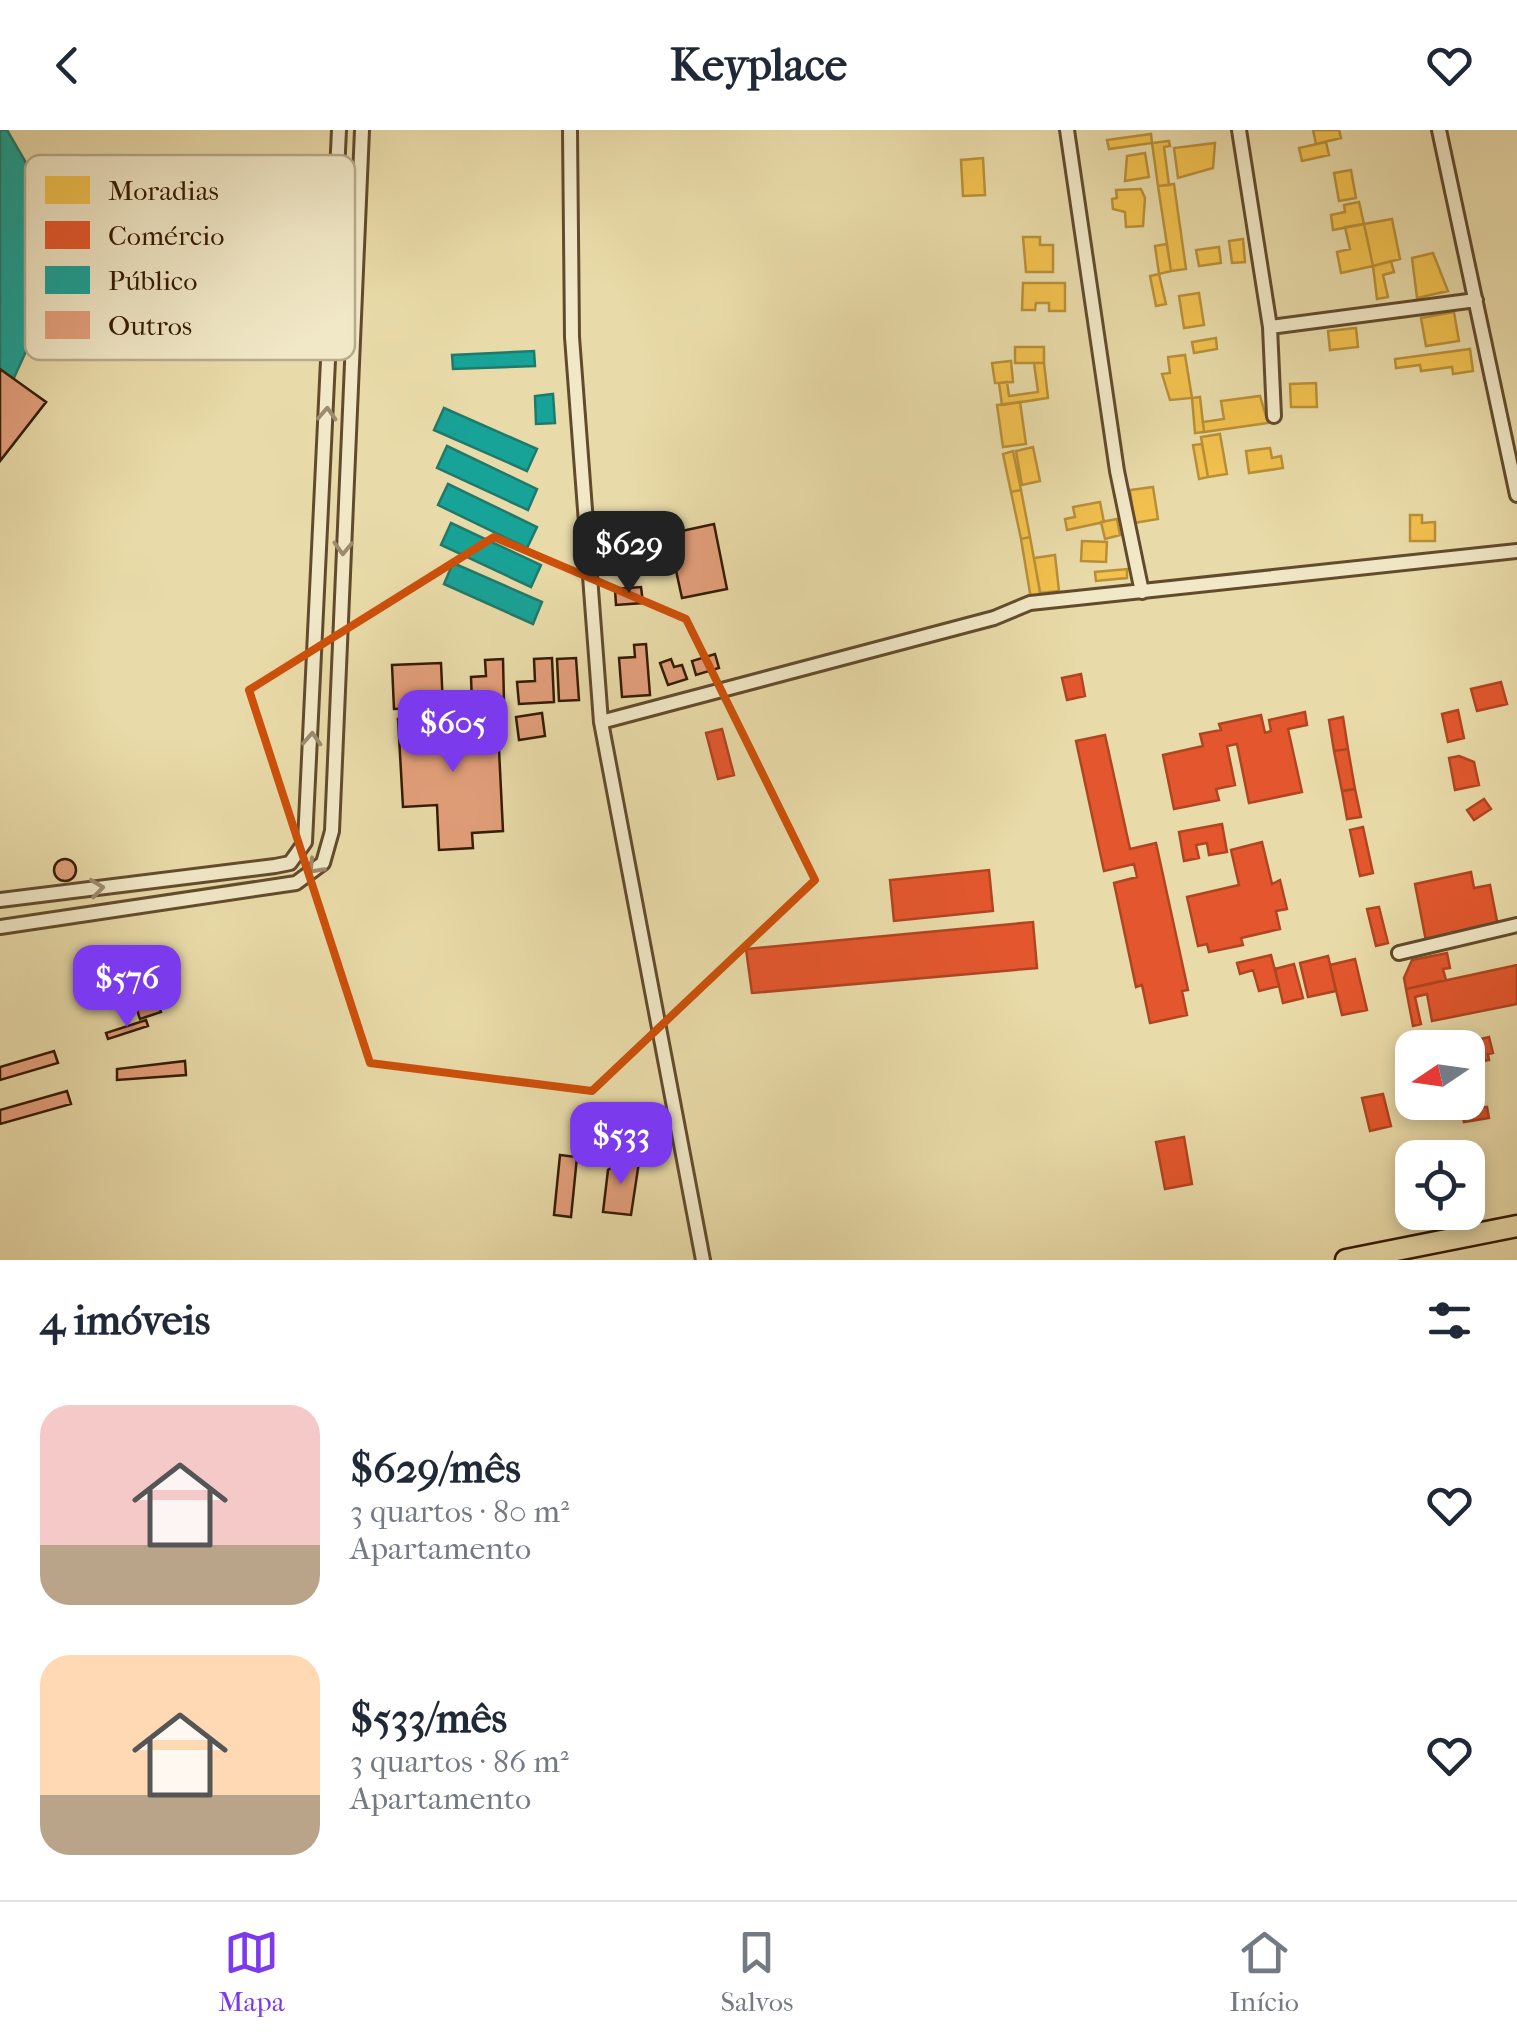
<!DOCTYPE html>
<html lang="pt">
<meta charset="utf-8">
<style>
body{margin:0;font-family:"IM FELL French Canon",serif;background:#f2f2f3;color:#1f2937;height:100vh;display:flex;flex-direction:column;font-size:38px;white-space:nowrap}
*{box-sizing:border-box;margin:0}
p{font-size:32px;color:#747a83}
.icon{flex:none;width:55px;height:55px;fill:none;stroke:currentColor;stroke-width:2;stroke-linecap:round;stroke-linejoin:round}
.map{position:relative;height:1130px;overflow:hidden}
.drawer{display:flex;flex-direction:column;background:#fff;flex:1}
.drawer>*{flex:none}
.needle{width:65px;rotate:257deg}
.fabs{position:absolute;left:1395px;top:900px;display:grid;gap:20px}
.fabs a{display:grid;place-items:center;width:90px;height:90px;border-radius:20px;background:#fff;box-shadow:0 5px 15px #0003;font-size:50px}
.price{position:absolute;translate:-50% -85px;padding:0 22px;border-radius:20px;background:#7c3aed;color:#fff;font-size:32px;line-height:65px;filter:drop-shadow(0 2px 5px #0008)}
.price::after{content:'';position:absolute;left:50%;top:60px;width:30px;height:22px;margin-left:-15px;background:inherit;clip-path:polygon(0 0,100% 0,50% 100%)}
.price.on{background:#222;color:#fff}
ul{padding:0;list-style:none}
li{display:flex;align-items:center;gap:30px;height:250px;padding:0 40px}
li span{display:grid;place-items:center;flex:none;width:280px;height:200px;border-radius:30px;color:#555}
li>.icon{margin-inline-start:auto}
span .icon{width:120px;height:120px;fill:#fffc;stroke-width:1}
li b{font-size:42px}
h2{display:flex;justify-content:space-between;align-items:center;height:120px;padding:0 40px;font-size:42px}
header{display:flex;justify-content:space-between;align-items:center;height:130px;padding:0 40px;background:#fff;font-size:45px;font-weight:700}
.tabs{display:flex;justify-content:space-around;align-items:center;height:140px;border-top:2px solid #e0e1e3;background:#fff;font-size:28px;color:#747a83}
.tabs a{display:grid;justify-items:center;gap:5px}
.tabs .on{color:#7c3aed}
.map>svg:first-child{display:block}
.homes{fill:#f2c14e;stroke:#b98f37;stroke-width:2.5}
.shops{fill:#e4572e;stroke:#b04521;stroke-width:2.5}
.public{fill:#17a398;stroke:#207a6b;stroke-width:2.5}
.building{fill:#e39f7b;stroke:#351b02;stroke-width:2.5}
.lines{fill:none;stroke-linecap:round;stroke-linejoin:round}
.minor-casing{stroke:#624b2c;stroke-width:18}
.trunk-casing{stroke:#351b02;stroke-width:25}
.minor{stroke:#f1e8c7;stroke-width:12}
.trunk{stroke:#e9dba9;stroke-width:20}
.oneway{stroke:#9c8c6e}
.marked{fill:none;stroke:#cd500a;stroke-width:8;stroke-linejoin:round}
.key{fill:#f1e8c7;stroke:#b9aa8c;stroke-width:2.5}
.key-label{font-size:28px;fill:#351b02}
</style>
<header><svg class="icon" aria-label="back" viewBox="0 0 24 24"><path d="M15 5l-7 7 7 7"/></svg>Keyplace<svg class="icon" aria-label="heart" viewBox="0 0 24 24"><path d="M12 20l-8-8c-3-5 5-10 8-4 3-6 11-1 8 4z"/></svg></header>
<div class="map">
<svg width="1517" height="1130" viewBox="0 0 1517 1130">
<rect width="100%" height="100%" fill="#e9dba9"/>
<filter id="stains"><feTurbulence type="fractalNoise" baseFrequency=".002" numOctaves="4"/><feColorMatrix values="0 0 0 0 .2 0 0 0 0 .09 0 0 0 0 .02 0 0 0 .5 -.17"/></filter>
<radialGradient id="worn" r=".72"><stop offset=".6" stop-color="#630" stop-opacity="0"/><stop offset="1" stop-color="#630" stop-opacity=".3"/></radialGradient>
<path class="homes" d="M1313 0H1339L1341 8 1316 14Z
M1151 4 1152 13 1109 19 1107 10Z
M1169 11 1170 16 1164 17 1169 55 1158 56 1152 13Z
M1326 12 1329 25 1302 31 1299 18Z
M1215 13 1213 38 1178 48 1174 18Z
M1145 23 1149 47 1125 51 1127 26Z
M983 28 985 65 963 66 961 30Z
M1351 40 1356 68 1339 71 1334 43Z
M1174 54 1186 139 1171 141 1158 56Z
M1141 59 1145 68 1143 96 1126 97 1125 82 1113 79 1112 69 1117 68 1116 60Z
M1359 72 1364 94 1333 100 1331 85 1345 82 1344 75Z
M1392 89 1400 129 1373 136 1364 94Z
M1364 94 1373 136 1341 143 1337 122 1350 119 1345 97Z
M1023 107H1040V115H1053V142H1026Z
M1243 109 1245 132 1232 133 1229 111Z
M1167 114 1171 141 1159 144 1155 116Z
M1219 117 1221 133 1199 136 1196 120Z
M1433 123 1448 161 1417 168 1412 128Z
M1391 131 1394 142 1383 145 1388 167 1377 169 1373 136Z
M1159 144 1166 174 1156 176 1150 146Z
M1023 153H1065V181H1049V173H1036L1035 180H1022Z
M1199 163 1204 195 1184 198 1179 166Z
M1454 182 1459 211 1426 216 1421 188Z
M1356 198 1358 217 1330 220 1328 201Z
M1216 208 1217 219 1194 223 1192 212Z
M1015 217H1044V233H1015Z
M1470 219 1473 241 1453 244 1452 237 1421 241 1420 235 1396 238 1395 229Z
M1185 225 1192 268 1170 270 1162 244 1170 243 1168 227Z
M1011 231 1013 252 995 253 992 233Z
M1034 233H1044L1048 268 1002 275 999 253 1007 252 1009 266 1038 262Z
M1316 253 1317 277H1291L1290 254Z
M1260 266 1268 293 1204 302 1203 292 1224 289 1221 271Z
M1200 267 1204 302 1195 303 1192 268Z
M1020 272 1026 314 1003 317 997 275Z
M1220 304 1227 344 1208 347 1201 307Z
M1202 314 1208 347 1199 349 1193 315Z
M1033 317 1040 351 1022 355 1016 321Z
M1270 318 1272 328 1281 326 1283 338 1249 343 1246 321Z
M1013 321 1021 360 1011 362 1003 324Z
M1153 357 1158 389 1134 393 1130 360Z
M1021 360 1030 407 1021 409 1011 362Z
M1100 372 1104 392 1067 400 1065 389 1075 387 1073 377Z
M1410 385H1422V393L1435 392V411H1410Z
M1117 389 1120 405 1105 409 1101 392Z
M1030 407 1041 467 1031 469 1021 409Z
M1082 411 1107 412 1106 432 1081 431Z
M1055 425 1059 461 1040 463 1034 428Z
M1127 439V448L1096 451 1095 442Z"/>
<path class="shops" d="M1081 544 1085 566 1067 570 1062 548Z
M1501 552 1507 574 1477 581 1471 559Z
M1458 580 1464 608 1448 612 1442 584Z
M1305 582 1307 595 1288 599 1302 662 1249 673 1237 614 1227 616 1235 655 1216 659 1219 670 1174 679 1163 625 1203 616 1200 604 1221 600 1219 594 1261 585 1265 603 1271 601 1269 590Z
M1343 587 1348 619 1334 621 1329 590Z
M722 599 734 645 718 649 706 603Z
M1105 605 1130 719 1156 713 1188 860 1182 861 1187 885 1150 893 1142 855 1136 857 1114 753 1137 747 1134 734 1104 741 1076 611Z
M1348 619 1355 659 1342 661 1334 621Z
M1459 626 1474 632 1479 655 1455 660 1449 628Z
M1355 659 1361 687 1347 689 1342 661Z
M1484 669 1491 679 1474 690 1467 680Z
M1222 694 1227 722 1209 725 1207 713 1196 715 1199 728 1184 731 1179 702Z
M1363 697 1373 743 1360 746 1350 700Z
M1262 712 1272 754 1280 750 1287 779 1276 781 1280 799 1241 808 1243 815 1209 822 1207 814 1198 816 1187 767 1239 755 1231 720Z
M989 740 993 781 894 791 890 750Z
M1471 742 1474 758 1490 755 1498 796 1426 811 1415 754Z
M1379 777 1388 813 1376 816 1367 779Z
M1033 792 1037 838 752 863 746 819Z
M1447 823 1450 838 1443 839 1446 850 1406 859 1404 848 1412 830Z
M1271 825 1279 856 1259 861 1253 840 1240 844 1237 833Z
M1328 826 1336 861 1308 867 1300 833Z
M1355 829 1367 880 1342 885 1330 835Z
M1294 834 1303 868 1283 873 1275 839Z
M1517 835V874L1432 891 1427 864 1415 867 1421 894 1413 896 1406 859Z
M1489 907 1493 923 1488 924 1489 930 1478 932 1480 941 1468 944V918H1444Z
M1383 964 1391 996 1370 1001 1362 968Z
M1487 977 1489 988 1464 992 1462 981Z
M1184 1007 1192 1054 1165 1059 1156 1012Z"/>
<path class="public" d="M0 0H7L32 43 50 114 43 184 13 250 46 272 0 331Z
M534 221 535 236 453 239 452 225Z
M553 264 555 293 536 294 535 266Z
M444 278 537 319 527 341 434 300Z
M447 316 537 359 528 380 437 338Z
M448 354 537 397 527 418 438 375Z
M451 393 541 435 531 457 441 415Z
M453 433 542 472 533 494 444 454Z"/>
<path class="building" d="M0 239 46 272 0 331Z
M714 394 727 459 682 468 668 404Z
M638 405 640 431 629 432V442L614 443 612 421 626 420 625 406Z
M641 457 643 473 616 475 615 459Z
M646 514 650 565 622 567 619 528 635 527 634 515Z
M715 524 719 538 696 545 692 531Z
M552 528 554 572 519 574 517 552 535 551 534 529Z
M576 528 579 570 559 571 557 529Z
M503 529 504 572 472 573 471 547 486 546 485 530Z
M671 529 674 537 682 535 687 549 668 555 660 533Z
M441 533 443 577 394 579 392 535Z
M542 583 545 606 519 610 516 587Z
M486 585 487 599H498L503 701 472 703 473 718 439 720 437 675 403 677 398 589Z
M54 740a11 11 0 1 1 22 0a11 11 0 1 1-22 0Z
M146 834 161 882 140 889 124 841Z
M146 890 148 896 108 909 106 903Z
M54 921 58 933 0 950V937Z
M185 931 186 945 117 950V939Z
M67 961 71 974 0 994V980Z
M560 1025 577 1027 571 1087 554 1085Z
M616 1026 639 1032 631 1085 603 1082 608 1040 615 1035Z"/>
<g class="lines">
<g class="minor-casing">
<path id="minor" d="M570 0 572 207 601 592 703 1130
M1067 0 1117 341 1142 462
M1239 0 1270 197 1274 286
M1439 0 1517 365
M1270 197 1476 170
M601 592 994 488 1030 473 1517 421
M0 770 275 736 290 733 305 712 339 0
M0 797 296 753 323 733 332 701 362 0
M1399 823 1517 795"/>
</g>
<g class="trunk-casing">
<path id="trunk" d="M1346 1130 1517 1096"/>
</g>
<use href="#minor" class="minor"/>
<use href="#trunk" class="trunk"/>
</g>
<defs><path id="oneway-chevron" d="M-2-3.5L2.5 0L-2 3.5" fill="none" stroke-width="1.6" stroke-linecap="round" stroke-linejoin="round" transform="scale(2.5)"/></defs>
<g class="oneway">
<use href="#oneway-chevron" transform="translate(327 284) rotate(-87)"/>
<use href="#oneway-chevron" transform="translate(343 418) rotate(92)"/>
<use href="#oneway-chevron" transform="translate(312 609) rotate(-87)"/>
<use href="#oneway-chevron" transform="translate(315 737) rotate(133)"/>
<use href="#oneway-chevron" transform="translate(97 758) rotate(-7)"/>
</g>
<path class="marked" d="M494 407 686 489 815 750 592 961 370 933 249 560Z"/>
<rect x="25" y="25" width="330" height="205" rx="15" class="key"/>
<rect x="45" y="46" width="45" height="28" fill="#f2c14e"/>
<rect x="45" y="91" width="45" height="28" fill="#e4572e"/>
<rect x="45" y="136" width="45" height="28" fill="#17a398"/>
<rect x="45" y="181" width="45" height="28" fill="#e39f7b"/>
<g class="key-label">
<text x="108" y="70">Moradias</text>
<text x="108" y="115">Comércio</text>
<text x="108" y="160">Público</text>
<text x="108" y="205">Outros</text>
</g>
<rect width="100%" height="100%" filter="url(#stains)"/>
<rect width="100%" height="100%" fill="url(#worn)"/>
</svg>
<div class="fabs">
<a><svg class="needle" viewBox="-14 -14 28 28"><path d="M0-13l5 13h-10z" fill="#e53935"/><path d="M0 13l5-13h-10z" fill="#747a83"/></svg></a>
<a><svg class="icon" aria-label="locate" viewBox="0 0 24 24"><circle cx="12" cy="12" r="6"/><path d="M12 2v4M12 18v4M2 12h4M18 12h4"/></svg></a>
</div>
<b class="price on" style="left:629px;top:466px">$629</b>
<b class="price" style="left:453px;top:645px">$605</b>
<b class="price" style="left:127px;top:900px">$576</b>
<b class="price" style="left:621px;top:1057px">$533</b>
</div>
<section class="drawer">
<h2>4 imóveis<svg class="icon" aria-label="filters" viewBox="0 0 24 24"><path d="M4 7h16M4 17h16"/><circle cx="9" cy="7" r="2"/><circle cx="15" cy="17" r="2"/></svg></h2>
<ul>
<li><span style="background:linear-gradient(#f6c9c9 70%,#b9a48a 0)"><svg class="icon" aria-label="home" viewBox="0 0 24 24"><path d="M3 11l9-7 9 7M6 9v11h12V9"/></svg></span><div><b>$629/mês</b><p>3 quartos · 80 m²</p><p>Apartamento</p></div><svg class="icon" aria-label="heart" viewBox="0 0 24 24"><path d="M12 20l-8-8c-3-5 5-10 8-4 3-6 11-1 8 4z"/></svg></li>
<li><span style="background:linear-gradient(#ffd9b3 70%,#b9a48a 0)"><svg class="icon" aria-label="home" viewBox="0 0 24 24"><path d="M3 11l9-7 9 7M6 9v11h12V9"/></svg></span><div><b>$533/mês</b><p>3 quartos · 86 m²</p><p>Apartamento</p></div><svg class="icon" aria-label="heart" viewBox="0 0 24 24"><path d="M12 20l-8-8c-3-5 5-10 8-4 3-6 11-1 8 4z"/></svg></li>
</ul>
</section>
<nav class="tabs">
<a class="on"><svg class="icon" aria-label="map" viewBox="0 0 24 24"><path d="M3 6l6-2 6 2 6-2v14l-6 2-6-2-6 2zM9 4v14M15 6v14"/></svg>Mapa</a>
<a><svg class="icon" aria-label="saved" viewBox="0 0 24 24"><path d="M7 4h10v16l-5-4-5 4z"/></svg>Salvos</a>
<a><svg class="icon" aria-label="home" viewBox="0 0 24 24"><path d="M3 11l9-7 9 7M6 9v11h12V9"/></svg>Início</a>
</nav>
